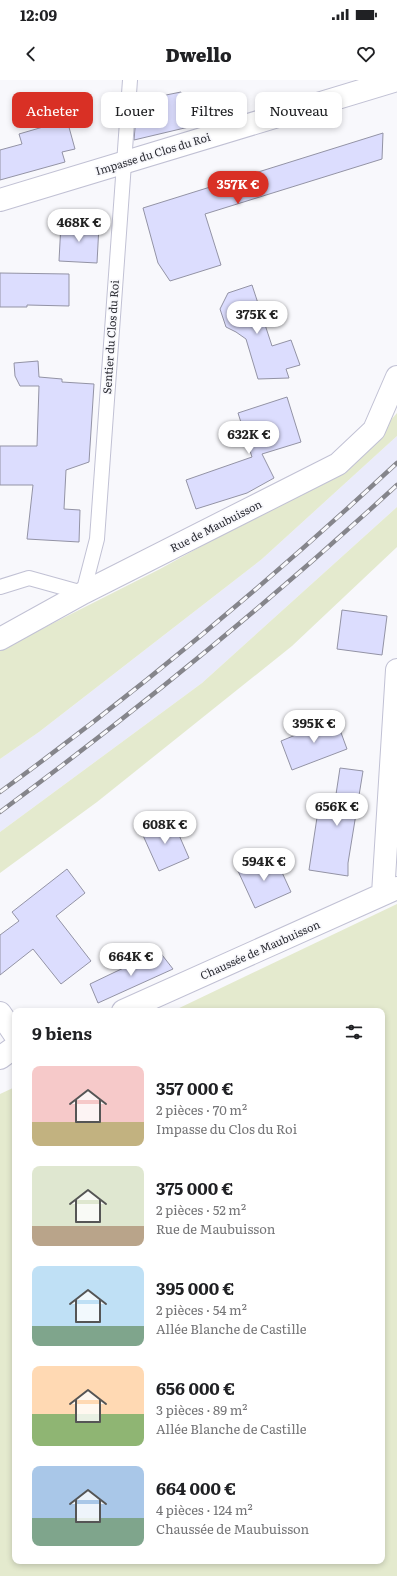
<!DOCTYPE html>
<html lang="fr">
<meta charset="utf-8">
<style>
body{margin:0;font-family:Literata,serif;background:#f6f6f6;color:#202124;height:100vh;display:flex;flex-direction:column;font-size:15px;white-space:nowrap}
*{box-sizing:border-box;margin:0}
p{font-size:13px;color:#757577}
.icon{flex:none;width:22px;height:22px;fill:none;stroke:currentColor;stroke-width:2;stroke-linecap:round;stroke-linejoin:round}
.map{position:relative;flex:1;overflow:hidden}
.drawer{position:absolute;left:12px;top:928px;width:373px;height:556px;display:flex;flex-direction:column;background:#fff;border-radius:8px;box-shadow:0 2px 6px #0003}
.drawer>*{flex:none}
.banner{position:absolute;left:12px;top:12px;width:373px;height:36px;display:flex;gap:8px}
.price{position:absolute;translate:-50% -34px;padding:0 9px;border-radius:14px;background:#fff;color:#222;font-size:13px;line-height:26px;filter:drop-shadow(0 1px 2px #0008)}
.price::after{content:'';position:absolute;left:50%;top:24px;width:12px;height:9px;margin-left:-6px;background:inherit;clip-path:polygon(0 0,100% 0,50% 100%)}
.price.active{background:#d93025;color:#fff}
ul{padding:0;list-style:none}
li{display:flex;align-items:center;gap:12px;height:100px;padding:0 20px}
li span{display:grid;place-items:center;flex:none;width:112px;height:80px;border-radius:8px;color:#555}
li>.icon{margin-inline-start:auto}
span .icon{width:48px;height:48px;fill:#fffc;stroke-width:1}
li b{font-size:17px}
h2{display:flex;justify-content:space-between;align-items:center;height:48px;padding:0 20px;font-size:17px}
.tag{padding:0 14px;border-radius:8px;background:#fff;box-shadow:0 2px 6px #0003;font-size:14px;line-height:36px}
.tag.active{background:#d93025;color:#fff}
.status{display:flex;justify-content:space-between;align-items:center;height:28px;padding:0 20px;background:#fff;direction:ltr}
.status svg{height:11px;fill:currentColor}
header{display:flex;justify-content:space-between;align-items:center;height:52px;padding:0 20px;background:#fff;font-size:18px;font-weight:800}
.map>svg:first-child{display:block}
.built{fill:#eaebfb}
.green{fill:#e4eace}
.building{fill:#dcddfe;stroke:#9393a5}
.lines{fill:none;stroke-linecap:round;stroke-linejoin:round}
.lane-casing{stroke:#c1c1d4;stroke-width:16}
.street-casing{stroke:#c1c1d4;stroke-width:24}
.secondary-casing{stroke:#c1c1d4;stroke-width:24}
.lane{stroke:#fff;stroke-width:14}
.street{stroke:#fff;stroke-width:22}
.secondary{stroke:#fff;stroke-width:22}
.rail-casing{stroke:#85858b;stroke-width:4.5}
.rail{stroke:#f8f8fc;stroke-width:3;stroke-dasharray:9;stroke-linecap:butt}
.labels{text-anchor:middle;stroke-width:3.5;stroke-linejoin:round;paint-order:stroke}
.street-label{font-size:11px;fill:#2c2d34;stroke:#f8f8fc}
</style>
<div class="status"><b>12:09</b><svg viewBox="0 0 49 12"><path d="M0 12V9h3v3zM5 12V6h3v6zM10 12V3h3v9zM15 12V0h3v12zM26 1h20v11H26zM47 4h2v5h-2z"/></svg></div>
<header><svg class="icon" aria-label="back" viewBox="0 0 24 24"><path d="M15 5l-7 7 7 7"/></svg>Dwello<svg class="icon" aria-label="heart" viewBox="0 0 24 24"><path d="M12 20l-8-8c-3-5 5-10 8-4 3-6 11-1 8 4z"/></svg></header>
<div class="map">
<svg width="397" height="1496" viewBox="0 0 397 1496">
<rect width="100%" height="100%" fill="#f8f8fc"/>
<path class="built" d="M397 356V427L202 603 0 752V679L39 652 262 479Z"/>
<path class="green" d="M397 333V356L262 479 39 652 0 679V570L160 489 343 388 368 366Z
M397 427V467L292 566 97 722 0 793V752L202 603Z
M397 824V1496H0V1014L15 1007V1481H382V931H173Z"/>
<path class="building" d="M181 12 184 21 192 19 193 46 134 60 137 24 153 21 151 18Z
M67 40 75 69 62 72 65 82 0 100V70L22 64 19 54Z
M383 53 382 79 205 134 221 185 170 201 158 183 143 128Z
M61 143 99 145 97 183 59 181Z
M0 193 69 194V226L27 225V227H0Z
M252 205 272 266 291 260 300 285 286 289 289 298 258 299 246 259 236 252 226 247 220 229 228 213Z
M38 281 39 297 62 299V302L94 304 89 382 66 390 64 429 80 430 79 462 27 459 33 405H0V366H37L39 306H20L15 296 14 283Z
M287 317 301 362 262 374 274 398 247 413 196 429 186 400 252 377 238 333Z
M342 530 387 536 382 575 337 569Z
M336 639 347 669 292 690 281 661 298 654 296 649 317 640 319 646Z
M340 688 363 691 348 783V796L309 790 318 731 333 734Z
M172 739 189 778 159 791 141 751Z
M274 775 291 812 255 828 238 791Z
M67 789 85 813 56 836 91 881 61 904 33 869 0 895V855L19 841 12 832Z
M159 871 173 889 98 923 90 904Z"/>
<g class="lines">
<g class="lane-casing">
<path id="lane" d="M0 507 29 498 83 513 97 459 130 0"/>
</g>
<g class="street-casing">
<path id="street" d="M0 120 397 0
M383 814 397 590
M123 931 397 808"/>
</g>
<g class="secondary-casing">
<path id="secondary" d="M0 559 83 513 338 384 374 350 397 297
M0 933 15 955
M0 978 15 967"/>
</g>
<use href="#lane" class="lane"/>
<use href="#street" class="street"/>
<use href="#secondary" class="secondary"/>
<g class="rail-casing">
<path id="rail" d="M0 712C139 611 271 500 397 383
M0 732C138 630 271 521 397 405"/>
</g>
<use href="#rail" class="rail"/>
</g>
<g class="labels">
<g class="street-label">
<text transform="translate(153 74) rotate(-17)" y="4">Impasse du Clos du Roi</text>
<text transform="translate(111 257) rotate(-86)" y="4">Sentier du Clos du Roi</text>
<text transform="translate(216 446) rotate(-27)" y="4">Rue de Maubuisson</text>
<text transform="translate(260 870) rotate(-24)" y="4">Chaussée de Maubuisson</text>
</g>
</g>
</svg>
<b class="price active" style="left:238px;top:125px">357K €</b>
<b class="price" style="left:79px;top:163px">468K €</b>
<b class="price" style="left:257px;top:255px">375K €</b>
<b class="price" style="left:249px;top:375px">632K €</b>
<b class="price" style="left:314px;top:664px">395K €</b>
<b class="price" style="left:337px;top:747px">656K €</b>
<b class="price" style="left:165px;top:765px">608K €</b>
<b class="price" style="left:264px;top:802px">594K €</b>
<b class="price" style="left:131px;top:897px">664K €</b>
<div class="banner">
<a class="tag active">Acheter</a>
<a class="tag">Louer</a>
<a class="tag">Filtres</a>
<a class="tag">Nouveau</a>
</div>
<section class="drawer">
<h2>9 biens<svg class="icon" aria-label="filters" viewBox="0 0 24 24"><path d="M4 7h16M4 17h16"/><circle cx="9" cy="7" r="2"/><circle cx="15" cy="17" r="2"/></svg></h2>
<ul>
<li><span style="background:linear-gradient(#f6c9c9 70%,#c2b280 0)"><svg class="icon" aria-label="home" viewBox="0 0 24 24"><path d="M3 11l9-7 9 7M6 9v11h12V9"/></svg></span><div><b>357 000 €</b><p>2 pièces · 70 m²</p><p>Impasse du Clos du Roi</p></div></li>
<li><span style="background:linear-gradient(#dfe7d0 75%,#b9a48a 0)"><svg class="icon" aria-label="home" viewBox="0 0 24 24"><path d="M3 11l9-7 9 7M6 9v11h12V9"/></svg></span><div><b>375 000 €</b><p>2 pièces · 52 m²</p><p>Rue de Maubuisson</p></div></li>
<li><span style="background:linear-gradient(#bfe0f5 75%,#7fa58c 0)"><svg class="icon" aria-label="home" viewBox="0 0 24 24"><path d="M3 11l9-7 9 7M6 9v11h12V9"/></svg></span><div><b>395 000 €</b><p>2 pièces · 54 m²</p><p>Allée Blanche de Castille</p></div></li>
<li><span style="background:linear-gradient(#ffd9b3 60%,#8fb573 0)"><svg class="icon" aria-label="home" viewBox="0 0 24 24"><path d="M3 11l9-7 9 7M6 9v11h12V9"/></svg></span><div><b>656 000 €</b><p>3 pièces · 89 m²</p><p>Allée Blanche de Castille</p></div></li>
<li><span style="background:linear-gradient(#a9c7e8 65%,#7fa58c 0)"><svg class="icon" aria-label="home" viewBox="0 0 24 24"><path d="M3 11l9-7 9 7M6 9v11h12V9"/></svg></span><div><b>664 000 €</b><p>4 pièces · 124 m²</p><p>Chaussée de Maubuisson</p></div></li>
</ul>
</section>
</div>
